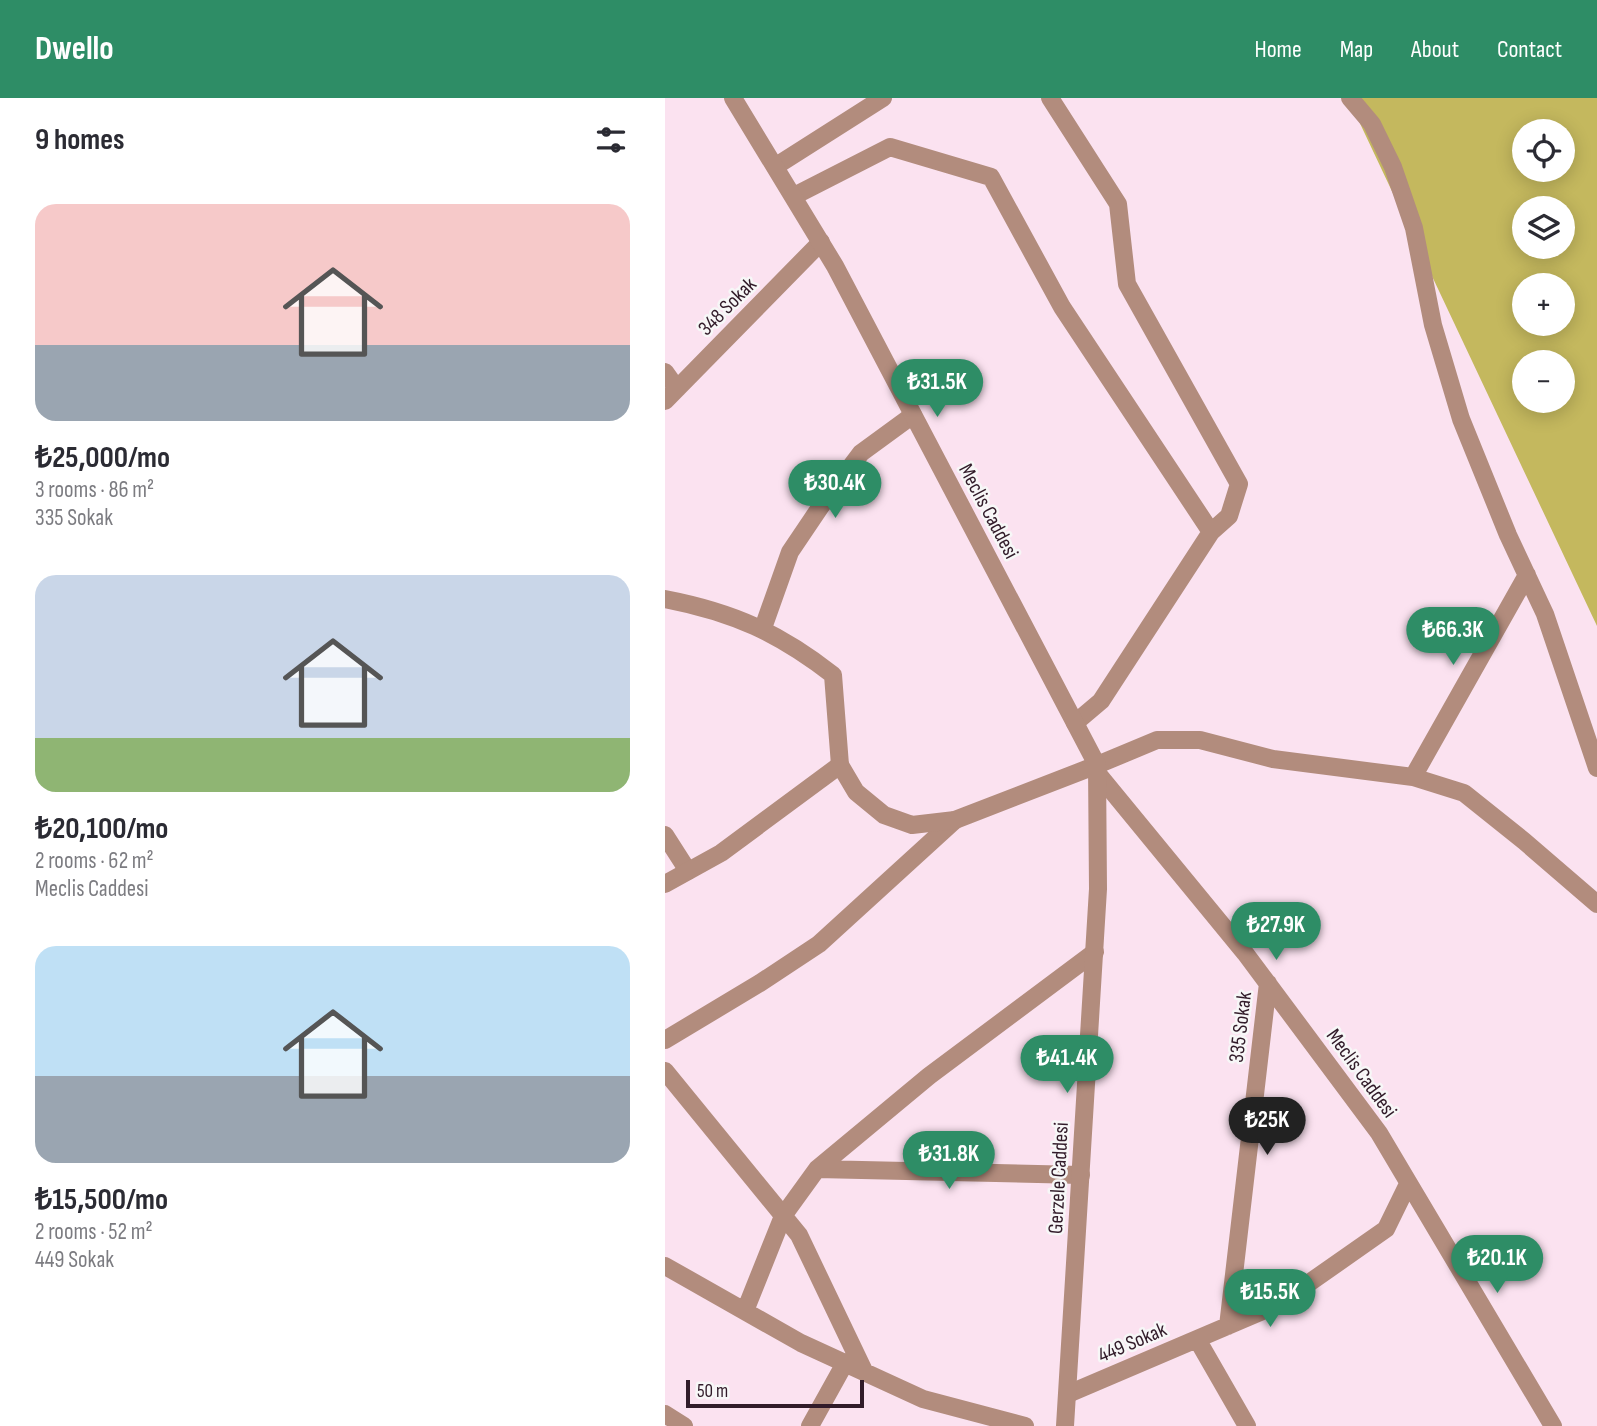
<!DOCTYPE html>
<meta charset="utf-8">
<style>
body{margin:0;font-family:"Sofia Sans Condensed",sans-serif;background:#f2f2f3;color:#2b2b33;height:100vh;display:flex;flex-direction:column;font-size:26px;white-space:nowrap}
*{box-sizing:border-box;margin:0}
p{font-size:23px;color:#7c7c81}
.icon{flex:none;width:38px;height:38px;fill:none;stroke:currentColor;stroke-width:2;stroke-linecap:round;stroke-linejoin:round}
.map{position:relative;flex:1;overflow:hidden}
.details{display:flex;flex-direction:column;background:#fff;width:665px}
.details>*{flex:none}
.tools{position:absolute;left:847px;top:21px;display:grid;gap:14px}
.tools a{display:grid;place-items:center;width:63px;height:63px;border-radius:50%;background:#fff;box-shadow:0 4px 18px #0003;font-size:35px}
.scale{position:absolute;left:21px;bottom:18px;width:178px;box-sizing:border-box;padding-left:7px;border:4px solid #311b29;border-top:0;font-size:19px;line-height:24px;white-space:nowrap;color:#311b29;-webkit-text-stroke:5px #f7f7f7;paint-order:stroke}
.price{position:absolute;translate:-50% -60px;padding:0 16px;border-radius:24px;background:#2e8d66;color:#fff;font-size:23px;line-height:46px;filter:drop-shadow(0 2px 4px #0008)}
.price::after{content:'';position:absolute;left:50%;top:42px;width:21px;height:16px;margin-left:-10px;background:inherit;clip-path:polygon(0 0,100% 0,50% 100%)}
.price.active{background:#222;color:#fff}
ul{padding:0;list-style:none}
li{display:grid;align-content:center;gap:14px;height:371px;padding:0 35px}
li span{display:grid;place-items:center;height:217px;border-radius:21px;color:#555}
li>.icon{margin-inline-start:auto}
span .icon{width:126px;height:126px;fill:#fffc;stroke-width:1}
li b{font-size:30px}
h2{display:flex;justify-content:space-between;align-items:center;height:84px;padding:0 35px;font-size:30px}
header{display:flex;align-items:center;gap:42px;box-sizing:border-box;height:98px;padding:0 35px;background:#2e8d66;color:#fff}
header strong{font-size:33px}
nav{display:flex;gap:38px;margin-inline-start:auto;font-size:24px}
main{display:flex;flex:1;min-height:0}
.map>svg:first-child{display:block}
.forest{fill:#c4b85e;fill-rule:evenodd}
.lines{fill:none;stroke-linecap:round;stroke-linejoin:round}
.minor{stroke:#b28c7d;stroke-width:18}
.tertiary{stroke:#b28c7d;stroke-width:18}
.labels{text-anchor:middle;stroke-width:5;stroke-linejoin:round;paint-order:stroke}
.street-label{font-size:21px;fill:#311b29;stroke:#f7f7f7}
</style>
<header>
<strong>Dwello</strong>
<nav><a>Home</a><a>Map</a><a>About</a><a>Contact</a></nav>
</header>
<main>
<section class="details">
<h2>9 homes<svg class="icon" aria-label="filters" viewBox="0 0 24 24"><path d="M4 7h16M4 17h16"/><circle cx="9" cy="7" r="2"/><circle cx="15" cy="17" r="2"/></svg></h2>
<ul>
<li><span style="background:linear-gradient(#f6c9c9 65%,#9aa5b1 0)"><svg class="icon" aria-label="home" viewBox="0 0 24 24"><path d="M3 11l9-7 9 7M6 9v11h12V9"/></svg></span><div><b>₺25,000/mo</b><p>3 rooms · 86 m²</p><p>335 Sokak</p></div></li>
<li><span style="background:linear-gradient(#c9d6e8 75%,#8fb573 0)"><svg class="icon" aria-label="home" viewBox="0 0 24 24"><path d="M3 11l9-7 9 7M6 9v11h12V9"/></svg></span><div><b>₺20,100/mo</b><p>2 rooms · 62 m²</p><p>Meclis Caddesi</p></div></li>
<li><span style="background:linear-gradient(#bfe0f5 60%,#9aa5b1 0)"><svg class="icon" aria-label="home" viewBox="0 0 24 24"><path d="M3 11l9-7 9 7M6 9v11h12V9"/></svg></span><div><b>₺15,500/mo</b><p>2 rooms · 52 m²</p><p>449 Sokak</p></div></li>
</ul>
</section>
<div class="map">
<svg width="932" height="1328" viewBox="0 0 932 1328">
<rect width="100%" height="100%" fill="#fbe2f0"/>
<path class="forest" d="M683 0H932V528ZM859 33H898V72H859ZM859 110H898V149H859ZM859 187H898V226H859ZM859 264H898V303H859Z"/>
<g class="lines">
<path class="minor" d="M385 0 453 106 462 186 574 386 564 418 546 434 436 603 410 625
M685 0 707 26 728 69 749 130 768 227 796 321 843 437 880 516 932 670
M111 68 218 0
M129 98 225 49 326 79 397 209 546 434
M0 274 12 291
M0 303 156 144
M0 501C68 514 114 535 168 577L175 667
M98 530 125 454 156 408 196 355 248 317
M432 667 492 642H535L608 661 748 679 799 695 859 743 932 806
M433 676 580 855 714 1035 888 1328
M748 679 862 477
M0 737 23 773
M0 942 95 885 154 846 290 722
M0 973 134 1137 199 1273
M152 1071 416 1077
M0 1168 136 1245 258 1301 360 1328
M80 1213 118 1118 152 1071 264 978 430 854
M563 1228 603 885
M532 1241 582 1328
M403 1296 614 1206 721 1131 743 1086
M0 1316 19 1328
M145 1328 180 1265"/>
<path class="tertiary" d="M68 0 170 168 432 667 433 791 400 1328
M0 786 56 755 175 667 191 694 219 717 247 727 290 722 432 667"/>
</g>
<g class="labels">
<g class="street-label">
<text transform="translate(62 208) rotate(-45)" y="7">348 Sokak</text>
<text transform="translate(324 413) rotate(62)" y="7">Meclis Caddesi</text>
<text transform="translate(575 929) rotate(-83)" y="7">335 Sokak</text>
<text transform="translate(697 975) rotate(54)" y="7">Meclis Caddesi</text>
<text transform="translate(393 1080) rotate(-87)" y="7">Gerzele Caddesi</text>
<text transform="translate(467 1244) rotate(-23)" y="7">449 Sokak</text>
</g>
</g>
</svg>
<div class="tools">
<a><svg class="icon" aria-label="locate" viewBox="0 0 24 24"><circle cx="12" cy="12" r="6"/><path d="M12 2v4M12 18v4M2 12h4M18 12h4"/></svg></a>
<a><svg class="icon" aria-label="layers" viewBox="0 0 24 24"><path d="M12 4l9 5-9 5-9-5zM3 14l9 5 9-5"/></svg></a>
<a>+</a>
<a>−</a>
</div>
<div class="scale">50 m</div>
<b class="price" style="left:272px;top:321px">₺31.5K</b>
<b class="price" style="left:170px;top:422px">₺30.4K</b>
<b class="price" style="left:788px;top:569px">₺66.3K</b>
<b class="price" style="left:611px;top:864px">₺27.9K</b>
<b class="price" style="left:402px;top:997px">₺41.4K</b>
<b class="price active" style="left:602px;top:1059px">₺25K</b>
<b class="price" style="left:284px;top:1093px">₺31.8K</b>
<b class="price" style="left:832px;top:1197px">₺20.1K</b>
<b class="price" style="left:605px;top:1231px">₺15.5K</b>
</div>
</main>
